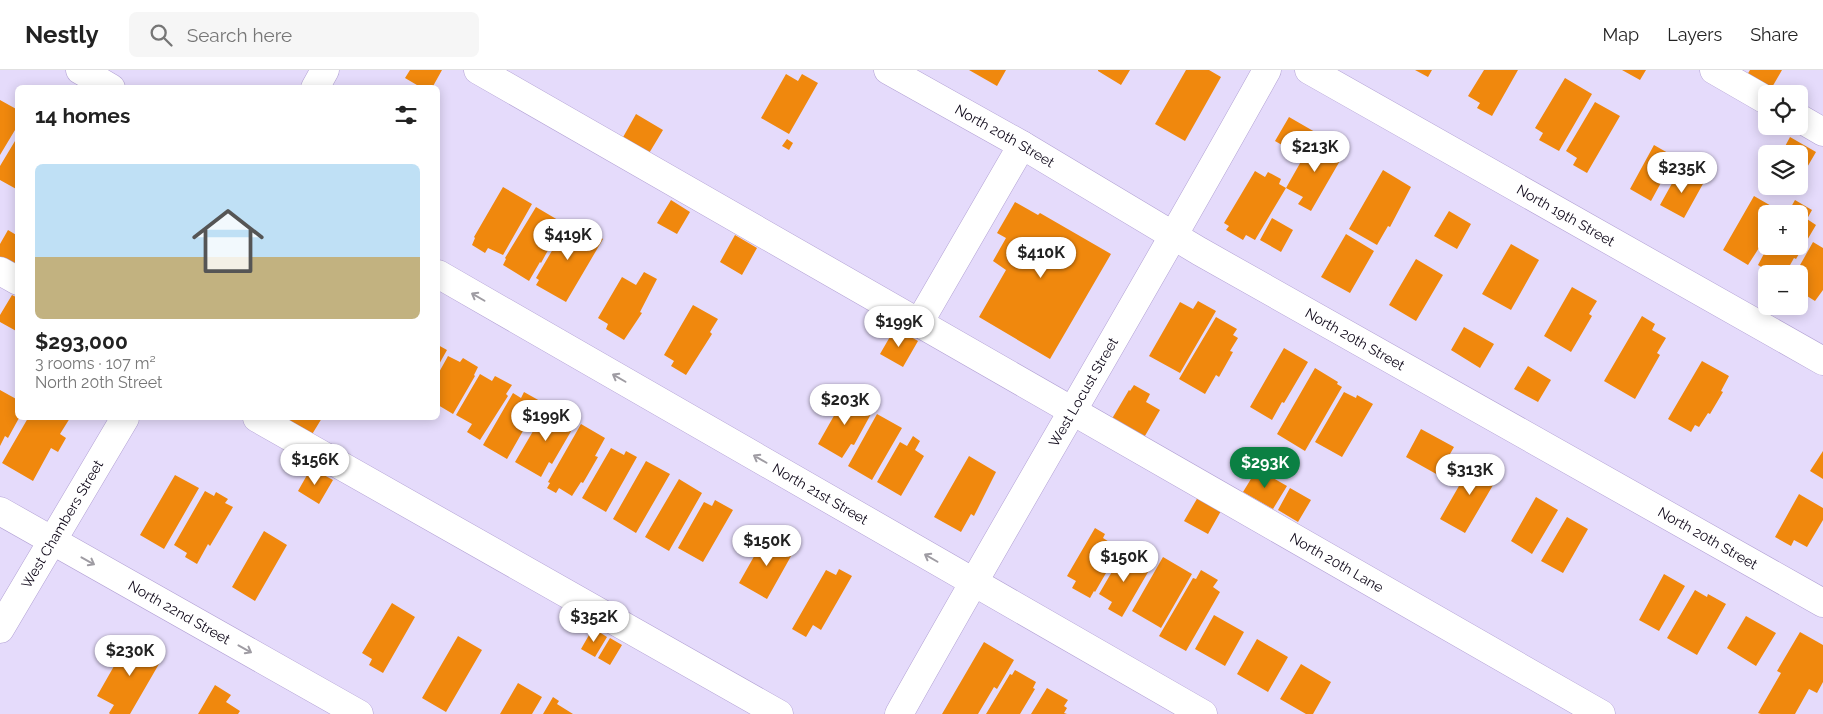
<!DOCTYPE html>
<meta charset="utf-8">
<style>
body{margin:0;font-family:Raleway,sans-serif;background:#f6f6f6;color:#222;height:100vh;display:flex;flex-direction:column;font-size:19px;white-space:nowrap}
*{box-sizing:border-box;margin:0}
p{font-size:16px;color:#767676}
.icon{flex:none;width:28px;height:28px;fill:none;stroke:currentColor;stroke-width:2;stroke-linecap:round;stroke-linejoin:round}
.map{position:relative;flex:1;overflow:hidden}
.sheet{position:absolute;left:15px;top:15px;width:425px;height:335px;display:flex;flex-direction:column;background:#fff;border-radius:8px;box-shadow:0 2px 12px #0003}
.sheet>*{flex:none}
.buttons{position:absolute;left:1758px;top:15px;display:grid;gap:10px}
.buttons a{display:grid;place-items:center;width:50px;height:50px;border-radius:8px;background:#fff;box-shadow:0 2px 12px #0003;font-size:25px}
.price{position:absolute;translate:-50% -42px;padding:0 11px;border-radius:18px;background:#fff;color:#222;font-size:16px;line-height:32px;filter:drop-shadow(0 1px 2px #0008)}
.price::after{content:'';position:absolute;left:50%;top:30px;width:15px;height:11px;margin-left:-8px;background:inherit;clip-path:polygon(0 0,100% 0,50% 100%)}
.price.on{background:#0b8043;color:#fff}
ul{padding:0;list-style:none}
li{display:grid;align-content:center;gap:10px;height:265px;padding:0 20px}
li+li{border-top:1px solid #e0e0e0}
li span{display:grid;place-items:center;height:155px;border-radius:8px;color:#555}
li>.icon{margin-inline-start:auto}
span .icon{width:90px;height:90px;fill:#fffc;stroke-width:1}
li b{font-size:21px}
h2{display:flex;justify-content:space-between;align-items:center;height:60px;padding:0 20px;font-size:21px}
header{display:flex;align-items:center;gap:30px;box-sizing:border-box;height:70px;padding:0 25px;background:#fff;border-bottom:1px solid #e0e0e0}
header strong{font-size:24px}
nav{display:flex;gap:28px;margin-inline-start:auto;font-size:18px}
.search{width:350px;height:45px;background:#f6f6f6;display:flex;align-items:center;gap:12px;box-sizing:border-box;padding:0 18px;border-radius:8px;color:#767676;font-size:19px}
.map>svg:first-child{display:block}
.building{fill:#f0880d}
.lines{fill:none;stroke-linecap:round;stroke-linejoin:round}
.minor-casing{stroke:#b2a1d4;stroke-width:29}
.major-casing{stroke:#b2a1d4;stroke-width:29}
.minor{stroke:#fff;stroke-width:28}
.major{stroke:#fff;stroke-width:28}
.oneway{stroke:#9f9ca3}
.labels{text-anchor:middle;stroke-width:4;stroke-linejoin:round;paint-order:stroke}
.street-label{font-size:14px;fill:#0f0819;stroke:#f0ecf7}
</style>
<header>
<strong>Nestly</strong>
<div class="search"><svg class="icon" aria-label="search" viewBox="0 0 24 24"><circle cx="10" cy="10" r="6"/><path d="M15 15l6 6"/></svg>Search here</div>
<nav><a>Map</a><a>Layers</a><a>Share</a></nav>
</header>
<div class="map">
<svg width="1823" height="644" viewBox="0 0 1823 644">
<rect width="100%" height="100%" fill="#e5dbfb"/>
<path class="building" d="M410 0H442L432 18H422L405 8Z
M969 0H1006L997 16Z
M1098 0H1130L1121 15 1098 1Z
M1186 0H1209L1221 7 1185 71 1155 54Z
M1415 0H1432L1428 7Z
M1484 0H1518L1492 46 1477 38 1480 33 1468 26Z
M1622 0H1646L1640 10Z
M1750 0H1782L1771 19 1747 5Z
M786 4 798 11 802 4 818 13 789 64 761 48Z
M1565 8 1592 24 1559 81 1539 70 1543 63 1535 58Z
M0 30 18 40V55L0 85Z
M1595 32 1620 46 1587 103 1573 95 1577 88 1566 81Z
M636 44 663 60 648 85 622 69Z
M1289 47 1315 62 1301 86 1275 71Z
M18 66V120L0 110V96Z
M1790 67 1816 82 1802 106 1799 105V84H1781Z
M787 69 793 73 789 80 782 76Z
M1327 71 1345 82 1311 141 1298 134 1303 127 1286 118 1312 72 1323 79Z
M1654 75 1675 87 1651 131 1630 119Z
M1680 99 1704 112 1684 148 1660 135Z
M1383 100 1411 117 1390 157 1388 156 1377 175 1349 159Z
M1255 101 1265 107 1268 102 1281 109 1279 114 1286 118 1255 170 1246 165 1243 170 1226 160 1229 156 1224 153Z
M503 117 532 134 503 185 488 178 485 183 472 175 475 168 474 167Z
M1754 126 1780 141 1778 144H1766V167L1748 195 1723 180Z
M671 130 690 142 677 164 657 153Z
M1795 130 1812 140 1807 149 1816 155 1796 189 1794 188 1785 204H1773L1758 195 1768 176H1799V144H1787Z
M1015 132 1038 145 1040 143 1111 184 1050 289 979 247 1006 200 993 191 1006 168 997 163Z
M536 137 563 153 541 193 540 192 529 211 503 195 506 189 505 188Z
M1449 141 1471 154 1457 179 1434 166Z
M1272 148 1293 160 1281 182 1260 170Z
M570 150 603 169 566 232 536 215 539 210 536 208Z
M8 160 18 166V197L0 187V174Z
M1346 164 1374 181 1350 223 1321 207Z
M735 165 757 178 742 205 720 192Z
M1813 172 1823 178V220L1815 231 1799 221V204H1795Z
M1511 174 1539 190 1511 240 1482 224Z
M1416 189 1443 205 1416 251 1389 235Z
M644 202 657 209 640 242 642 243 624 270 606 259 608 254 598 248 622 207 636 215Z
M1572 217 1597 231 1589 244 1592 246 1571 282 1544 266Z
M12 225 18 228V262L0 252V245Z
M1198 231 1216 241 1180 303 1149 286 1180 232 1193 239Z
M693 235 718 249 710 262 712 264 686 305 671 296 674 291 664 285Z
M1642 246 1655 254 1652 260 1666 268 1657 283 1660 285 1635 329 1604 311Z
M1216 247 1237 259 1233 265 1238 268 1230 281 1233 282 1219 307 1216 305 1205 324 1179 309Z
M1464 257 1494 274 1480 298 1451 280Z
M895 258 918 271 903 297 880 284Z
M438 275 447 280 438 296Z
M1284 278 1308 292 1284 333 1282 332 1272 350 1250 337Z
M448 286 460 292 463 288 478 297 474 305 475 306 453 344 438 335V304Z
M1702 291 1729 306 1721 321 1723 322 1710 344 1708 343 1699 357 1695 355 1691 362 1668 349Z
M1528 296 1551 310 1538 332 1514 319Z
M1315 298 1338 312 1337 314 1342 317 1305 381 1277 364Z
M480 304 492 311 495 306 512 315 506 324 508 326 480 370 467 362 472 354 456 345Z
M1134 315 1150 324 1146 332 1160 340 1142 371 1110 352 1129 320 1130 321Z
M0 320 18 330V348H19L8 368 5 366 0 376Z
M855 321 864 326 858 337 871 344 854 375 851 374 842 388 818 374 844 328 849 331Z
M524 322 540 331 507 389 483 375 513 323 521 328Z
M1344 322 1356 328 1357 325 1373 334 1342 387 1315 372Z
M546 339 561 348 564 344 577 351 552 394 549 392 541 407 515 392Z
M877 344 902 358 872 410 848 396Z
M28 348H70L60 364 66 368 58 382 51 378 33 411 2 393Z
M290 348H322L311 366 288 352Z
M581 354 605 368 595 386 598 387 583 413 581 412 572 426 559 418 556 423 547 418 550 413 548 412Z
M1421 359 1454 377 1438 405 1406 387Z
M913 366 920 371 915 380 924 386 901 426 877 412 900 372 907 376Z
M611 378 624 385 626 381 637 387 606 442 582 428Z
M1823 381V409L1810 401Z
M969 386 996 402 974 446 971 444 961 462 934 447Z
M1476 389 1497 402 1494 408 1496 410 1465 463 1440 449 1471 395 1473 396Z
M646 391 670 404 636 463 613 449Z
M311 398 333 410 319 434 298 421Z
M1257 399 1287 416 1273 439 1243 422Z
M175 405 199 418 164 479 140 465Z
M679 409 702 423 669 481 645 467Z
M1290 418 1311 430 1298 452 1278 440Z
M205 421 214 426 216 422 228 429 225 433 233 437 210 476 208 474 197 494 185 487 187 483 174 475Z
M1799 424 1823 438V450L1807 477 1794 470 1791 476 1775 467Z
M1198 427 1221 441 1208 464 1184 451Z
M1536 427 1558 440 1532 484 1511 471Z
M715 430 733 440 703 492 678 478 704 432 712 436Z
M1567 447 1588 459 1563 503 1541 491Z
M1095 458 1105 464 1103 468 1120 479 1095 522 1094 521 1090 528 1072 518 1076 511 1067 506Z
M264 461 287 475 255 531 232 517Z
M765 467 777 474 779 469 795 479 767 529 739 513Z
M1124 481 1151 497 1122 547 1108 539 1112 532 1099 524Z
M1163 487 1192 504 1161 558 1132 541Z
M839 499 852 506 821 560 813 555 806 567 792 559 826 500 836 505Z
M1201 500 1218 510 1213 517 1220 522 1186 581 1159 566 1193 508 1196 509Z
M1664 504 1685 516 1659 561 1639 550Z
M1695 520 1707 527 1708 524 1726 534 1697 585 1667 568Z
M392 533 415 547 383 603 369 595 372 589 362 583Z
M1214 545 1244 562 1225 596 1195 579Z
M1746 546 1776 563 1756 596 1727 578Z
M593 558 607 567 595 587 581 579Z
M1800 562 1823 575V612L1817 623 1809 619 1795 644H1761L1758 643 1781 603 1777 601Z
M458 566 482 580 446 642 422 628Z
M130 568 163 587 130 644H110L109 643 114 635 97 626Z
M610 568 622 575 610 595 598 588Z
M1257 569 1288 587 1268 622 1237 604Z
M984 572 1014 590 997 619 994 617 978 644H942Z
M1301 594 1331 612 1313 644H1306L1280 629Z
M1015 600 1036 612 1033 618 1035 619 1020 644H986L1010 604 1012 605Z
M518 613 542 627 532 644H500Z
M215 615 231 625 226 632 240 641 238 644H198Z
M1047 618 1068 630 1064 636 1067 638 1064 643 1067 644H1031Z
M553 627 559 631 557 634 573 644H543Z"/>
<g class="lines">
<g class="minor-casing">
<g id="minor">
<path d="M80 0 111 18"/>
<path id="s1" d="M478 0 1601 644"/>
<path id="s2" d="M1309 0 1823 291"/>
<path d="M1714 0 1766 30"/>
<path d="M315 18 325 0"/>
<path d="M1799 48 1823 62"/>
<path d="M0 201 18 211"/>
<path id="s3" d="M438 204 1203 644"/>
<path d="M919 253 1022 75"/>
<path d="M257 348 779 644"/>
<path id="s4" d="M0 441 359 644"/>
<path id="s5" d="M0 559 125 348"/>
<path id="s6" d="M899 644C1020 428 1147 216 1267 0"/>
</g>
</g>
<g class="major-casing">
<g id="major">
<path id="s7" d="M888 0 1022 75 1199 181 1823 533"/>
</g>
</g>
<use href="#minor" class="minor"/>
<use href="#major" class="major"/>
</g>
<defs><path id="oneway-shaft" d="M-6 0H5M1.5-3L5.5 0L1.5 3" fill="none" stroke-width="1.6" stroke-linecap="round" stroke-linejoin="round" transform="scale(1.25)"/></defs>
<g class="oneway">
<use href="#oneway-shaft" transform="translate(478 227) rotate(-150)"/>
<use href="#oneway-shaft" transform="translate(619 308) rotate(-150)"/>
<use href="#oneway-shaft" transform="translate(760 389) rotate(-150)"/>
<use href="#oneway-shaft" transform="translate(931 488) rotate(-150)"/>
<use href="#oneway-shaft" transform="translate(88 491) rotate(29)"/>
<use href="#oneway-shaft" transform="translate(245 579) rotate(29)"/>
</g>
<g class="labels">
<g class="street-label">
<text dy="5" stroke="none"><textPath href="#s7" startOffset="134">North 20th Street</textPath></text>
<text dy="5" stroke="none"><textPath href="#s2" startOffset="295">North 19th Street</textPath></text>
<text dy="5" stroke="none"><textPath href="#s7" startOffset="539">North 20th Street</textPath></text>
<text dy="5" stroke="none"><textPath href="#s6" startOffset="371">West Locust Street</textPath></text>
<text dy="5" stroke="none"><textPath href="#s3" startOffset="441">North 21st Street</textPath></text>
<text dy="5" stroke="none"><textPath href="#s5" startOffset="122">West Chambers Street</textPath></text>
<text dy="5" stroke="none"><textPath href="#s7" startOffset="944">North 20th Street</textPath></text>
<text dy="5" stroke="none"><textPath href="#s1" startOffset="990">North 20th Lane</textPath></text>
<text dy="5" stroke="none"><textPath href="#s4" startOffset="206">North 22nd Street</textPath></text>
</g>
</g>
</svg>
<div class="buttons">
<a><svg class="icon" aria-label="locate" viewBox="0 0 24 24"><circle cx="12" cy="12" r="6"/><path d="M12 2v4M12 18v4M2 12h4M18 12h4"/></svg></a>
<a><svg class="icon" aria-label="layers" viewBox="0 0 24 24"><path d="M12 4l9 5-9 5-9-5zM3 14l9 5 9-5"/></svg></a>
<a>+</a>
<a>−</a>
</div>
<b class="price" style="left:1315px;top:103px">$213K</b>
<b class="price" style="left:1682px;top:124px">$235K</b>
<b class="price" style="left:568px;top:191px">$419K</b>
<b class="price" style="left:1041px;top:209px">$410K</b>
<b class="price" style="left:899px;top:278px">$199K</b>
<b class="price" style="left:845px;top:356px">$203K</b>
<b class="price" style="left:546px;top:372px">$199K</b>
<b class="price" style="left:315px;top:416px">$156K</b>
<b class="price on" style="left:1265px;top:419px">$293K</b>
<b class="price" style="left:1470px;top:426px">$313K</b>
<b class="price" style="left:767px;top:497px">$150K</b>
<b class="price" style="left:1124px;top:513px">$150K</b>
<b class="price" style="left:594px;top:573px">$352K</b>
<b class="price" style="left:130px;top:607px">$230K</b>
<section class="sheet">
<h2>14 homes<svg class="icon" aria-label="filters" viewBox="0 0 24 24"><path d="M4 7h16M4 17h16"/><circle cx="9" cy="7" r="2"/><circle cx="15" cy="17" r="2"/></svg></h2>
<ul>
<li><span style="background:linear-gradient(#bfe0f5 60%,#c2b280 0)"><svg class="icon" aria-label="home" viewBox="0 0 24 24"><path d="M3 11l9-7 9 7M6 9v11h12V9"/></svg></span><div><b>$293,000</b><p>3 rooms · 107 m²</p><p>North 20th Street</p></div></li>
</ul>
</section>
</div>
